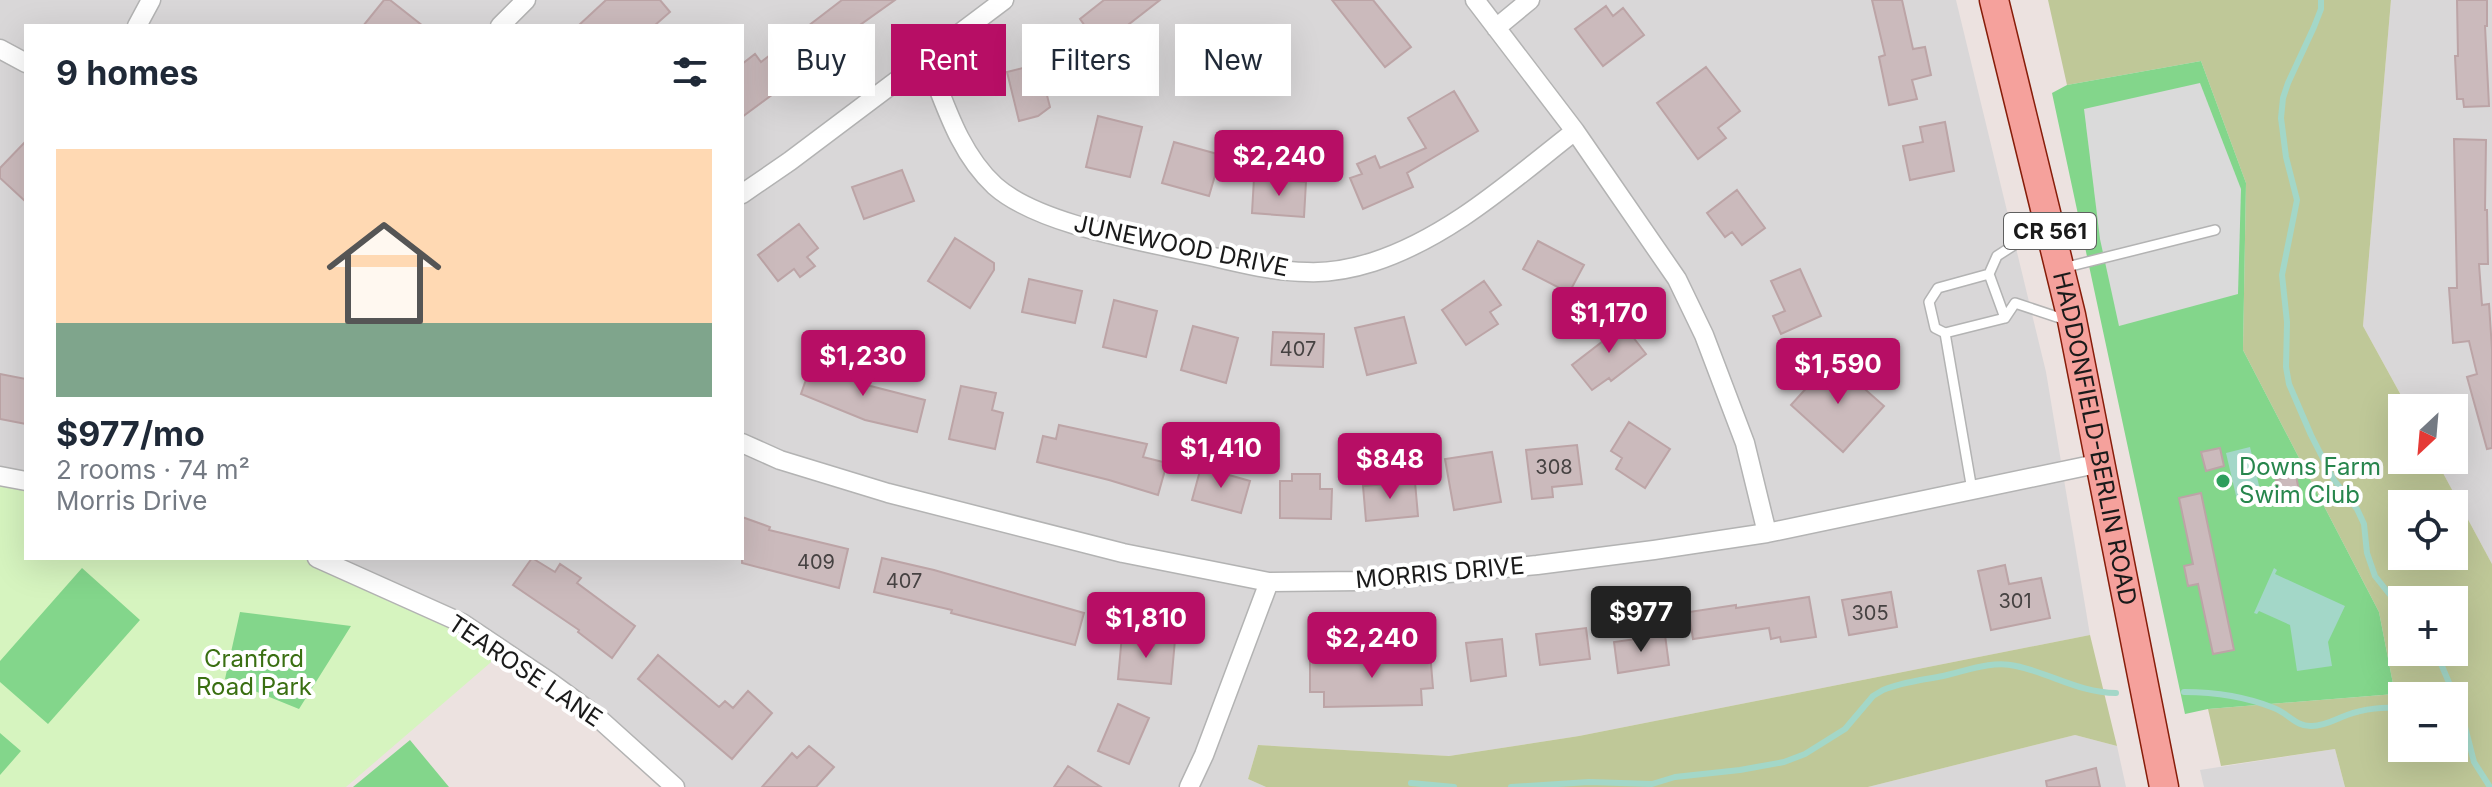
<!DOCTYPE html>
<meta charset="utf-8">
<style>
body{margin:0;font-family:Inter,sans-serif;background:#f2f2f3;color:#1f2937;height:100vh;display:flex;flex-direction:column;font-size:30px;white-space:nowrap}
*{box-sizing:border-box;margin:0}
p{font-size:26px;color:#747a83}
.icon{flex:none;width:44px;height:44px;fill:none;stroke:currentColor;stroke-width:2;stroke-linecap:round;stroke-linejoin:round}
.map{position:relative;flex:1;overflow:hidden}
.sheet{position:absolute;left:24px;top:24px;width:720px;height:536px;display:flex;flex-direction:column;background:#fff;border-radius:0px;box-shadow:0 8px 32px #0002}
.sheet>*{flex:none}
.banner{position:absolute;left:768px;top:24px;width:760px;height:72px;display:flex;gap:16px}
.needle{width:52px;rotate:206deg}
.buttons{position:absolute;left:2388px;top:394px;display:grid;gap:16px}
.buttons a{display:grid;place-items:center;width:80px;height:80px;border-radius:0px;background:#fff;box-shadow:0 8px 32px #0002;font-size:40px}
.price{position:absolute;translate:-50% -68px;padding:0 18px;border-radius:8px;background:#b70e65;color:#fff;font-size:26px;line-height:52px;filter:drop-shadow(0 2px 4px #0008)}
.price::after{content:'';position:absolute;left:50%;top:48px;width:24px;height:18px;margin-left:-12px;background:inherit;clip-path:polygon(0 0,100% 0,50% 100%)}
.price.on{background:#222;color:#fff}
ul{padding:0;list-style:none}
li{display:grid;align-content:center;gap:16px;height:424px;padding:0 32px}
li+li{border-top:2px solid #e0e1e3}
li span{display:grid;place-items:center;height:248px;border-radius:0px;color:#555}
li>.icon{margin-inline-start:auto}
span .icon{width:144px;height:144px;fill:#fffc;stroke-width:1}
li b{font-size:34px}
h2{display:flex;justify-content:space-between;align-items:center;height:96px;padding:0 32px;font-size:34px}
.tag{padding:0 28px;border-radius:0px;background:#fff;box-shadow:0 8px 32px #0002;font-size:28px;line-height:72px}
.tag.on{background:#b70e65;color:#fff}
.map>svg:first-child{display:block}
.residential{fill:#d9d7d8}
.forest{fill:#bfc898;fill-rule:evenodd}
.park{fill:#d6f4bf}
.pitch{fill:#83d68b}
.parking{fill:#dadada}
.water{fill:#a3d7c8}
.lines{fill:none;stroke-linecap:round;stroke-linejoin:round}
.stream{stroke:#a3d7c8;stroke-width:6}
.building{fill:#cbbabc;stroke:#bca4a6;stroke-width:2}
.service-casing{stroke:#b3b3b3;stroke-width:12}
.minor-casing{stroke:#b3b3b3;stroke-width:21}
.primary-casing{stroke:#871d0a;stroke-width:31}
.service{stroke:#fff;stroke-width:9}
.minor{stroke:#fff;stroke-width:18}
.primary{stroke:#f5a19c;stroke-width:28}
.leisure-dot{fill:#2e9e5b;stroke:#fff;stroke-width:3}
.labels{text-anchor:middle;stroke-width:8;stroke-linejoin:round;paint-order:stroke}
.number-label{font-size:20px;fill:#464242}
.shield{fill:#fff;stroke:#5f5f5f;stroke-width:2}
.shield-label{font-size:22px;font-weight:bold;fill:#1a1a1a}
.street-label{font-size:24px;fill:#1a1a1a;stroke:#fff}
.leisure-label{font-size:24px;fill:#27864d;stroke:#fff;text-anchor:start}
.park-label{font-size:24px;fill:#3a6f12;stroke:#fff}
</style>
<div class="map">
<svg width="2492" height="787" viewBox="0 0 2492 787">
<rect width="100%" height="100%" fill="#ece2e0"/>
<path class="residential" d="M0 0H1956L2046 372 2090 635 1579 736 1449 756 1258 745 1248 779 1266 787H675L550 682 317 558H742V26H26V481L0 476Z
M2391 0H2492V564L2436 460H2454V408H2408L2363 326Z
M2075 735 2117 746 2126 787H1868Z
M2335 749 2345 787H2204L2200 770Z"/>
<path class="forest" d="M2048 0H2391L2363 326 2408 408H2402V460H2436L2492 564V787H2345L2335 749 2221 766 2208 709 2395 694 2379 612 2243 350 2246 183 2201 61 2067 85ZM2402 504H2454V556H2402ZM2402 600H2454V652H2402ZM2402 696H2454V748H2402Z
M2090 635 2117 746 2075 735 1868 787H1266L1248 779 1258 745 1449 756 1579 736Z"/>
<path class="park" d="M0 476 26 481V558H317L504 651 346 787H0Z"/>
<path class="pitch" d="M2201 61 2246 183 2243 350 2379 612 2395 694 2208 709 2185 714 2052 93 2067 85Z
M82 568 140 620 48 724 0 682V661Z
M240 612 351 626 299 709 225 679Z
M0 733 21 751 0 775Z
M410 740 449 787H353Z"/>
<path class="parking" d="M2200 83 2241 189 2238 294 2119 326 2100 239 2084 109Z"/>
<path class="water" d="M2250 447 2261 494 2237 500 2226 453Z
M2274 568 2277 570 2275 574 2345 606 2328 642 2332 666 2297 671 2290 625 2259 611 2257 614 2254 613Z"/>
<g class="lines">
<path class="stream" d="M2321 0V9L2314 27 2288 83 2283 98 2281 118 2286 157 2297 200 2282 275 2287 322 2286 367 2289 384 2311 435 2334 480 2357 509 2364 524 2367 553 2375 576 2402 610
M2436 652 2461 711 2474 762 2490 787
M2184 692C2216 692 2244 696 2274 708 2288 713 2296 727 2312 726 2325 726 2336 719 2347 715 2363 709 2386 706 2402 709
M2454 732 2466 737
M1411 783 1454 787
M1511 787 1589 782 1652 784 1675 777 1740 770 1784 762 1805 754 1845 729 1873 696 1883 690C1902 682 1923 680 1943 676 1966 671 1992 660 2016 666 2050 673 2080 693 2116 693"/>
</g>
<path class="building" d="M384 0H390L423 26H363Z
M606 0H660L670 12 654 26H578Z
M842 0H895L839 40 842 43 742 117V64L755 54 761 62Z
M1104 0H1160L1119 32 1129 44 1086 78 1060 46 1085 26 1080 19Z
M1332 0H1373L1411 47 1385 67Z
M1872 0H1902L1913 49 1925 47 1931 75 1912 80 1917 99 1889 105 1879 57 1885 55Z
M2457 0H2487V26H2485L2489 106 2464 107 2463 99H2457L2455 56H2458Z
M1606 6 1613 16 1623 8 1644 35 1603 66 1575 29Z
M1039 64 1050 107 1038 116 1019 121 1007 72Z
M1706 67 1740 111 1718 128 1726 138 1698 159 1657 103Z
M1454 91 1478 131 1407 173 1413 187 1363 209 1350 178 1362 174 1357 164 1375 156 1380 168 1426 148 1408 118Z
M1098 116 1142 127 1130 177 1086 167Z
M1945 122 1954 171 1910 180 1903 146 1923 142 1920 127Z
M2454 139 2486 140 2485 210H2487L2488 264H2479L2482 305 2489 304 2492 349V448L2487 449 2467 377 2477 374 2469 341 2453 343 2449 288H2457Z
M26 141V202L0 178V168Z
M1174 142 1221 155 1209 196 1162 183Z
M902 170 914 201 864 219 852 187Z
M1254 178 1306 182 1304 217 1252 213Z
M1737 190 1765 228 1742 245 1732 232 1725 237 1707 213Z
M799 224 818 248 807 257 815 266 800 277 794 269 778 281 758 255Z
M955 238 994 263V270L970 308 928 281Z
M1538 241 1584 265 1569 293 1523 269Z
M1800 269 1821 316 1781 334 1773 316 1785 311 1771 281Z
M1029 279 1082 291 1075 323 1022 312Z
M1484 281 1501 305 1490 312 1498 324 1466 345 1442 310Z
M1114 300 1157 311 1146 357 1103 347Z
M1616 315 1646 354 1611 381 1609 378 1592 390 1572 365 1603 341 1595 331Z
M1404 317 1416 363 1367 375 1355 328Z
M1193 326 1238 338 1226 383 1181 370Z
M1273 332 1324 334 1323 367 1271 365Z
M826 360 858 373 855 382 925 400 917 432 865 420 801 394 810 368 822 373Z
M1832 360 1884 406 1843 452 1791 405Z
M0 374 26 379V424L0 419Z
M961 386 996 393 992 410 1003 413 995 449 949 439Z
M1629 422 1670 449 1645 488 1616 469 1622 458 1611 451Z
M1059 425 1147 444 1143 457 1167 463 1158 495 1109 480 1037 462 1043 436 1056 439Z
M1577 445 1582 484 1552 487 1553 497 1532 499 1526 450Z
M2220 448 2224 466 2206 471 2201 452Z
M1492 452 1501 502 1454 510 1445 459Z
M1201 467 1250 481 1241 513 1192 500Z
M1292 474H1320V489H1332L1331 519 1280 518V481H1292Z
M2296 476 2300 495 2280 499 2276 480Z
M1415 482 1418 516 1366 521 1363 486Z
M2201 493 2234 650 2213 654 2198 584 2188 586 2184 566 2193 564 2179 498Z
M742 517 770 527 769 530 848 549 839 588 742 563Z
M532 558 555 572 560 564 581 578 577 583 635 626 612 658 578 632 579 630 513 585Z
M882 558 934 570 1084 613 1075 645 951 613 952 610 874 592Z
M2005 565 2009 584 2041 578 2050 618 1991 630 1978 571Z
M1891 592 1897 627 1849 635 1842 600Z
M1809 597 1816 637 1781 642 1780 637 1771 639 1769 628 1693 639 1689 612 1736 605V608Z
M1586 628 1590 659 1540 665 1536 634Z
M1122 635 1175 640 1171 684 1118 679Z
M1665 635 1669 665 1618 673 1614 642Z
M1502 639 1506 676 1471 681 1466 643Z
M1430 652 1433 688 1421 689 1422 705 1324 707V692H1310V656L1358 657Z
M658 655 719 707 725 701 733 708 748 691 772 713 732 759 638 679Z
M1118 704 1149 718 1129 764 1098 751Z
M809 746 834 767 816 787H762L792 753 797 758Z
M1068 766 1101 787H1054Z
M2096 768 2100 787H2047L2046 781Z"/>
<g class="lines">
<g class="service-casing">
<path id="service" d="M2045 225 1997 256 1989 274 1938 288 1929 302 1935 328 1945 333 2005 318 2015 303 2066 320
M2063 268 2215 230
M1989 274 2005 318
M1945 333 1972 490"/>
</g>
<g class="minor-casing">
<path id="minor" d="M1475 0 1575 131 1677 279 1704 335 1745 443 1767 533
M137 26 151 0
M500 26 526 0
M1496 28 1530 0
M0 49 26 63
M927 59C945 104 959 153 995 186 1039 225 1143 241 1200 254 1235 261 1271 272 1307 272 1330 273 1351 269 1373 262 1450 237 1512 180 1575 131
M742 194 790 161 1004 0
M742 443 780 460 888 493 1123 553 1269 582 1361 581 1537 565 1654 550 1767 533 2101 463
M0 476 26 481
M317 558 462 623 550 682 595 715 675 787
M1189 787 1204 755 1269 582"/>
</g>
<g class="primary-casing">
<g id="primary">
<path id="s1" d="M1994 0 2071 315 2164 787"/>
</g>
</g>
<use href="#service" class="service"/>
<use href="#minor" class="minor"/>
<use href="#primary" class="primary"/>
</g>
<circle class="leisure-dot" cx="2223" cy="481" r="8"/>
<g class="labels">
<g class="number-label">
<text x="1298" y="356">407</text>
<text x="1554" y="474">308</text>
<text x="816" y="569">409</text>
<text x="904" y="588">407</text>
<text x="2015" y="608">301</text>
<text x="1870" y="620">305</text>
</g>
<rect class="shield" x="2004" y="213" width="92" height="36" rx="6"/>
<g class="shield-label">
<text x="2050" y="239">CR 561</text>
</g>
<g class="street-label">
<text transform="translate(1181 246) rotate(12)" y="8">JUNEWOOD DRIVE</text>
<text dy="8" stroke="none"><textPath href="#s1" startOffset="450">HADDONFIELD-BERLIN ROAD</textPath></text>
<text transform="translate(1440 573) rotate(-5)" y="8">MORRIS DRIVE</text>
<text transform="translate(525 671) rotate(34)" y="8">TEAROSE LANE</text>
</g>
<g class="leisure-label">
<text x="2239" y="475">Downs Farm<tspan x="2239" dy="28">Swim Club</tspan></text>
</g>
<g class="park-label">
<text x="254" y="667">Cranford<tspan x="254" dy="28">Road Park</tspan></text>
</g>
</g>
</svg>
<div class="buttons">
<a><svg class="needle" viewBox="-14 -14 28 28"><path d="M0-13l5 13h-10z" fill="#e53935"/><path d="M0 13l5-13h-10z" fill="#747a83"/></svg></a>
<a><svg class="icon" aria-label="locate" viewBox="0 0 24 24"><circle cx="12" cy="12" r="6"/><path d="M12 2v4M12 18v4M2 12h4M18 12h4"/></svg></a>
<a>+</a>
<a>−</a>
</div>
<b class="price" style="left:1279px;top:198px">$2,240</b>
<b class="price" style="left:1609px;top:355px">$1,170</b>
<b class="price" style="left:863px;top:398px">$1,230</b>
<b class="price" style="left:1838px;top:406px">$1,590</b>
<b class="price" style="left:1221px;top:490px">$1,410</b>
<b class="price" style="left:1390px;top:501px">$848</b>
<b class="price on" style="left:1641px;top:654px">$977</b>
<b class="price" style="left:1146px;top:660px">$1,810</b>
<b class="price" style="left:1372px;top:680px">$2,240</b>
<div class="banner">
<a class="tag">Buy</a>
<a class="tag on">Rent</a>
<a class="tag">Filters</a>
<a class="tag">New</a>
</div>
<section class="sheet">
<h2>9 homes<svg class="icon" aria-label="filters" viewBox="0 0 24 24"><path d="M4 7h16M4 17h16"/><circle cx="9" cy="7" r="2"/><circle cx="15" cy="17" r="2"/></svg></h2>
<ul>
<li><span style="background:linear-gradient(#ffd9b3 70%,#7fa58c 0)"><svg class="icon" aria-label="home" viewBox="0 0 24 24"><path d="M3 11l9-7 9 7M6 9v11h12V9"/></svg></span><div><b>$977/mo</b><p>2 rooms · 74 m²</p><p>Morris Drive</p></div></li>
</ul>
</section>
</div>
